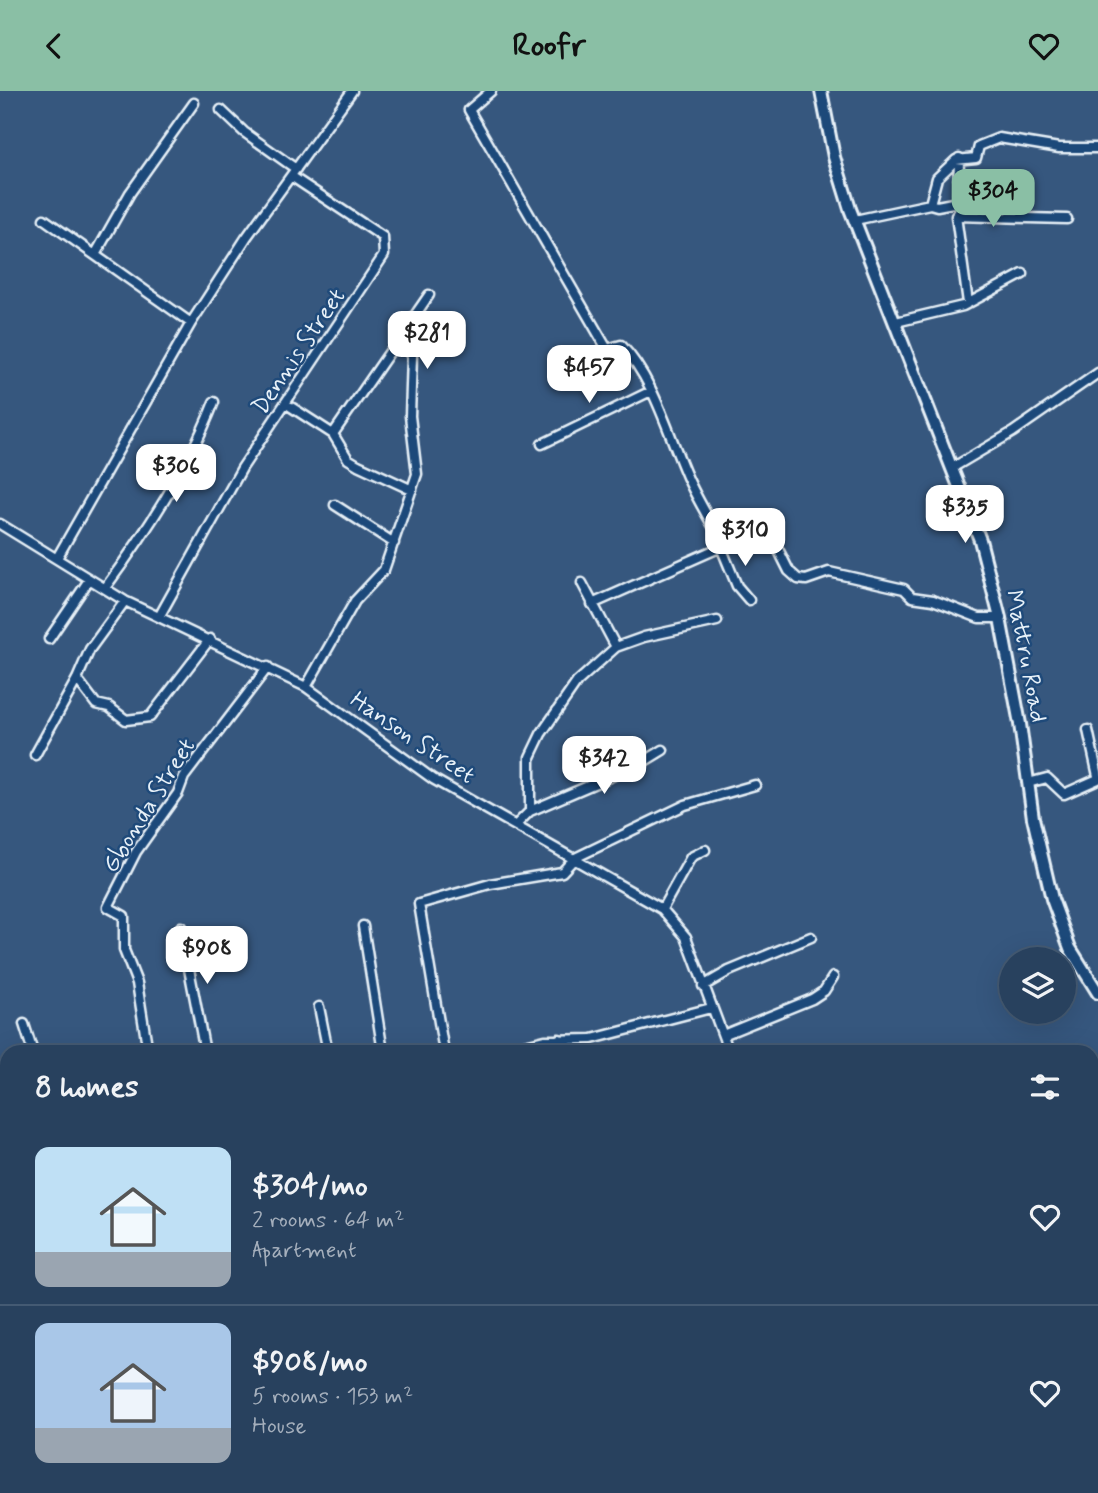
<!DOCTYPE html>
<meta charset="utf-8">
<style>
body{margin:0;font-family:Mynerve,sans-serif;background:#344c67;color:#f1f3f6;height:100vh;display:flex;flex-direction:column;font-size:26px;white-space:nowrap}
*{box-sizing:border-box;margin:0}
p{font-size:23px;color:#a5afbc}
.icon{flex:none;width:38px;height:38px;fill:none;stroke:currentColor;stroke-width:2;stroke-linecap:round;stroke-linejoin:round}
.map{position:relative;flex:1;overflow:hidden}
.sheet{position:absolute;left:0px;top:954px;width:1099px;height:450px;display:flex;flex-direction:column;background:#28415e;border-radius:21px 21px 0 0;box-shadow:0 7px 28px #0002,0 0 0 2px #445a73}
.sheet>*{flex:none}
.controls{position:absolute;left:999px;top:856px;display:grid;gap:14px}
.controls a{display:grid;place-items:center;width:77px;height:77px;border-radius:50%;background:#28415e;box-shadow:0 7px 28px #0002,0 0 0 2px #445a73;font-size:35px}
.price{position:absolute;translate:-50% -60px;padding:0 16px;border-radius:14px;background:#fff;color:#222;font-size:23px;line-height:46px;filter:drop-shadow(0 2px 4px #0008)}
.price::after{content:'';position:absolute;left:50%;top:42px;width:21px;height:16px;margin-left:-10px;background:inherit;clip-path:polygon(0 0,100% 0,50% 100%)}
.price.active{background:#8abfa5;color:#111}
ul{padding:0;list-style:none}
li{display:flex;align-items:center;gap:21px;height:175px;padding:0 35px}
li+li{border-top:2px solid #445a73}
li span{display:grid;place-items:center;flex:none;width:196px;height:140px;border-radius:14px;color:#555}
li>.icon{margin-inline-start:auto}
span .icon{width:84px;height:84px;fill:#fffc;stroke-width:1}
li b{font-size:30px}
h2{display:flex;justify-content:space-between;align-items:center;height:84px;padding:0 35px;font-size:30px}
header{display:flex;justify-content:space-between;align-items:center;height:91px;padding:0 35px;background:#8abfa5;color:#111;font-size:32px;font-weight:800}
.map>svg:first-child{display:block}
.built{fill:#466081}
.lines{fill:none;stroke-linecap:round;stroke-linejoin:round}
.runway{stroke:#8fa4bb;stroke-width:46}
.street-casing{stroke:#e8f1f8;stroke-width:13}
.secondary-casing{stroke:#e8f1f8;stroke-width:16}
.street{stroke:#1f4a7a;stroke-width:8}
.secondary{stroke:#1f4a7a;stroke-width:10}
.labels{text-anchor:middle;stroke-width:5;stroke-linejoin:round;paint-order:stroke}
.street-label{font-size:24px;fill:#e8f1f8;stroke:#1f4a7a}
</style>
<header><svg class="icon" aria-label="back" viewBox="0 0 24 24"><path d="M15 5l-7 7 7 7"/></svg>Roofr<svg class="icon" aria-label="heart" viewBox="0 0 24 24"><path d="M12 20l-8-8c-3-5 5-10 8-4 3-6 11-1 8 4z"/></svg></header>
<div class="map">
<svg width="1098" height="1402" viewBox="0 0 1098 1402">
<rect width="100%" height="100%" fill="#36577e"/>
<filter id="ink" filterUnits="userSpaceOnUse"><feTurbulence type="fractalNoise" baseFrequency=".0143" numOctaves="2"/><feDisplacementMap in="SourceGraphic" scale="14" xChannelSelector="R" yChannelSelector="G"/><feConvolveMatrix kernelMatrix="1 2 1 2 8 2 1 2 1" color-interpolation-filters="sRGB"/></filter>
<g filter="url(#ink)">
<path class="built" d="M0 1148 7 1150V1254L0 1253Z"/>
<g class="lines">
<path class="runway" d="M0 1175 7 1177"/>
<g class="street-casing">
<path id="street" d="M491 0 469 19 607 258 621 254C653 287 667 339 685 381 693 401 705 420 715 439
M221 19 244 41 296 78
M958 111 959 67
M930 113 937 115 958 111 960 120 956 125 1067 128
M956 125 968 212
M44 128 191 232 57 467
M855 129 930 113 937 87 956 69 976 67 979 55 999 47 1059 57H1098
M95 164 130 102 194 12
M896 231 963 215 1023 183
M191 232 246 147 352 0
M285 312 333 343 348 368 358 374 412 399
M333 343 429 204
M542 353 649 301
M952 377 1013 341 1098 282
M335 414 394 452
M0 433 125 510 306 596 433 688 662 818 686 846 729 961
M721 456 737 495 749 509
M582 492 616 556
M105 497C147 440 189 376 214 311
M592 513 721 456 715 439 775 452 789 480 798 488 806 489 829 481 904 498 912 506 933 509 979 527H1000
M159 526 242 377 384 164 383 146 291 85
M49 548 89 489
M77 588 96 613 109 616 126 629 150 626 210 548
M306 596 355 510 384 479 417 383 410 325 412 265 405 248
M1088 639 1098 685
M35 664 77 588 90 558 125 510
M1028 692 1047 687 1064 703 1098 688
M530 720 640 673 663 659
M516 734 530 720V666L541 643 577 591 616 556 644 546 717 530
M662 818 691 766 705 759
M363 835 383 961
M181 836 205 961
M703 895 729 880 811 846
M319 916 328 961
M24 933 33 961
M723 944 812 908 824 900 833 886
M559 948 561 961
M148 961 137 892 124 859V825L108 816 136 761 178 702 184 686 268 576
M444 961 419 813 490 793 562 781 575 767 685 714 755 694
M497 961 545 949 592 948 711 917
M892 1396 893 1402
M958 1402 967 1396"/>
</g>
<g class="secondary-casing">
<path id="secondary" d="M821 0 834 66 850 118 980 449 1000 527 1020 633 1033 727 1052 808 1070 857 1098 902
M0 1347 7 1349
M228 1396 260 1402"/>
</g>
<use href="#street" class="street"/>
<use href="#secondary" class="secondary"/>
</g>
</g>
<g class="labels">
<g class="street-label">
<text transform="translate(298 260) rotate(-56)" y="8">Dennis Street</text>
<text transform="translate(1027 565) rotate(79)" y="8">Mattru Road</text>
<text transform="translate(413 646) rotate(34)" y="8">Hanson Street</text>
<text transform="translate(148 714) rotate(-58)" y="8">Gbonda Street</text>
</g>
</g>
</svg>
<div class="controls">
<a><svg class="icon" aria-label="layers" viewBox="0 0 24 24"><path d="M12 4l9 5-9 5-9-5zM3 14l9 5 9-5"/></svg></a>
</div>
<b class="price active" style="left:993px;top:138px">$304</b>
<b class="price" style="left:427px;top:280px">$281</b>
<b class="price" style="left:589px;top:314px">$457</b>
<b class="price" style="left:176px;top:413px">$306</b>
<b class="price" style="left:965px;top:454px">$335</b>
<b class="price" style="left:745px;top:477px">$310</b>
<b class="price" style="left:604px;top:705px">$342</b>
<b class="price" style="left:207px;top:895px">$908</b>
<section class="sheet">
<h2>8 homes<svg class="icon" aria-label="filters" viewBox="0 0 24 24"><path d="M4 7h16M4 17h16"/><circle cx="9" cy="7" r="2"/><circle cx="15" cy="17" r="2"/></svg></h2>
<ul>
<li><span style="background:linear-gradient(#bfe0f5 75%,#9aa5b1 0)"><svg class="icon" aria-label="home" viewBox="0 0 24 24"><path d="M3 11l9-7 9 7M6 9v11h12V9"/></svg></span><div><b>$304/mo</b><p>2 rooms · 64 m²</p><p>Apartment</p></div><svg class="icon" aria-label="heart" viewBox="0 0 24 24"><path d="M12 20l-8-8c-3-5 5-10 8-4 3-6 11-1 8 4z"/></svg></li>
<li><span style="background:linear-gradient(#a9c7e8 75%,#9aa5b1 0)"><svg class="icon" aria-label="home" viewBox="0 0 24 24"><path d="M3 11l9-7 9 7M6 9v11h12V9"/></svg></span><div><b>$908/mo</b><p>5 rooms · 153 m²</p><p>House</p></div><svg class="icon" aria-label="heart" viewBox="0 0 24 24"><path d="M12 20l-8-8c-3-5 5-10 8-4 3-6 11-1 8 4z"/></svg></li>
</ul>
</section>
</div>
